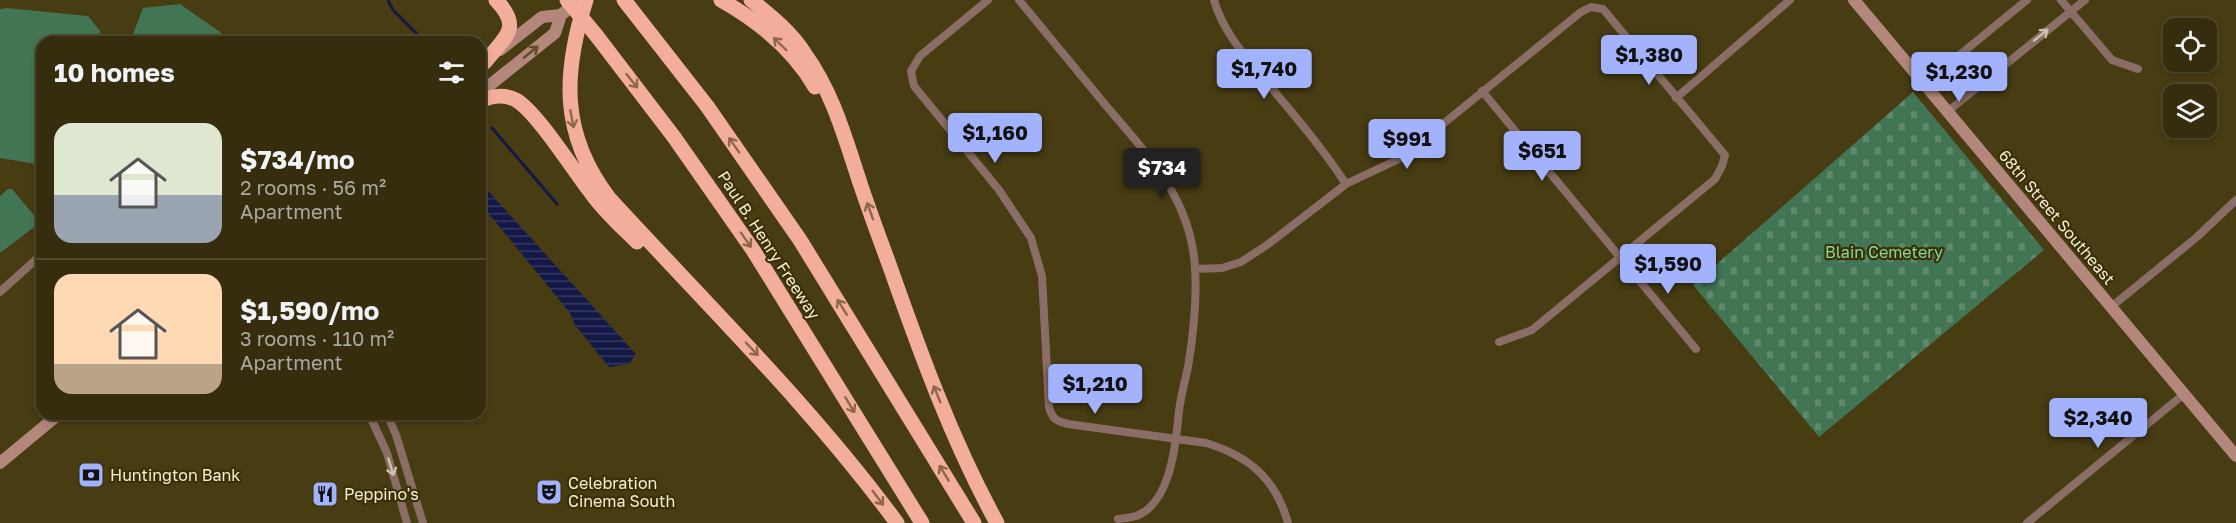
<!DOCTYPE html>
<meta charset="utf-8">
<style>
body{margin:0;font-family:"Golos Text",sans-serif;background:#3d3517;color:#f1f3f6;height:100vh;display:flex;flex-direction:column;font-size:22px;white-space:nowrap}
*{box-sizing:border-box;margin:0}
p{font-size:20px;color:#aaa89e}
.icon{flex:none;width:33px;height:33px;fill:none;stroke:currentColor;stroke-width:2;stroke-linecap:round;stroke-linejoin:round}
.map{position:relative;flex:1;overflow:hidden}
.panel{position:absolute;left:36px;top:36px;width:450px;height:384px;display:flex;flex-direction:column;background:#352d0e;border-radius:18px;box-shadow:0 3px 9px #0003,0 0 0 2px #4f492e}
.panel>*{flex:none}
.tools{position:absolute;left:2163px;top:18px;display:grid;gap:12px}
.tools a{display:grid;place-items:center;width:54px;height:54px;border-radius:12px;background:#352d0e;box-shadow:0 3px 9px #0003,0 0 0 2px #4f492e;font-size:30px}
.price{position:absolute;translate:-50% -51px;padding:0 14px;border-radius:6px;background:#a2b2fd;color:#111;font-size:20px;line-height:39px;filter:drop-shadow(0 2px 3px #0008)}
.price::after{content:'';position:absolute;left:50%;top:36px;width:18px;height:14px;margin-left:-9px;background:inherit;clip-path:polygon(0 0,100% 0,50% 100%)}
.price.selected{background:#222;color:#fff}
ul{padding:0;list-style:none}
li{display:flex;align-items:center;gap:18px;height:150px;padding:0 18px}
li+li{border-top:2px solid #4f492e}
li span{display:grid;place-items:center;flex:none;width:168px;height:120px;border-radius:18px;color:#555}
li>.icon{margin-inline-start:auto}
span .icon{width:72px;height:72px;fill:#fffc;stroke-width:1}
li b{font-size:26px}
h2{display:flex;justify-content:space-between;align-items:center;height:72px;padding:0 18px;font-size:26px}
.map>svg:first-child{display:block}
.cemetery{fill:url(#cemetery-stones)}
.pitch{fill:#427554}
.water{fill:url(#water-rules)}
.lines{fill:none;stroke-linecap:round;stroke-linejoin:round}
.stream{stroke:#141847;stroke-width:3}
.minor{stroke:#8a6d66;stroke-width:8}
.secondary{stroke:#b4877c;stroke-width:12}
.motorway{stroke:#f3ad9b;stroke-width:15}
.motorway-bridge{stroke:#f3ad9b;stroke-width:15}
.oneway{stroke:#cfc1af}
.oneway2{stroke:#8e6949}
.oneway3{stroke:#604b29}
.labels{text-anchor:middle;stroke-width:4.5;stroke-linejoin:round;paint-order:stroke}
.street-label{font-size:16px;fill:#f4eed7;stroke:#3c3106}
.park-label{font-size:16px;fill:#83d9a0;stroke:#3c3106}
.poi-label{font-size:16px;fill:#f4eed7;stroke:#3c3106;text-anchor:start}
</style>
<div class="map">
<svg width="2236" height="523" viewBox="0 0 2236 523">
<defs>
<pattern id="cemetery-stones" width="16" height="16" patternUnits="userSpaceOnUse" patternTransform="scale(1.5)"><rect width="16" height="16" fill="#427554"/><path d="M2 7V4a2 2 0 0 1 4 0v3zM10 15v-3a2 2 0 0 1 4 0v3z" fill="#5e896c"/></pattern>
<pattern id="water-rules" width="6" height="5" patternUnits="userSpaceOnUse" patternTransform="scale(1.5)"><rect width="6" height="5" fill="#141847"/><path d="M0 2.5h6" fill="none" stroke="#373a61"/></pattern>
</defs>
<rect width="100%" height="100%" fill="#473c12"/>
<path class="cemetery" d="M1913 92 2044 250 1819 437 1693 285Z"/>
<path class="pitch" d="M180 4 220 32 227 42H130L143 8Z
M7 8 88 16 100 31 98 42H42V165L0 158V9Z
M8 189H12L38 220V224L0 253V196Z"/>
<path class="water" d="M480 182 636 354 629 364 609 367 575 325 570 313 480 203Z"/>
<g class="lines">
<path class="stream" d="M388 0 393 10 425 42
M492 128 557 204"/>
<path class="minor" d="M988 0 920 56 911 71 914 86 999 190 1031 238 1042 276 1049 407C1052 419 1056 421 1068 424L1206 443C1249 456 1276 479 1288 523
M1019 0C1047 34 1075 68 1103 102 1146 153 1191 197 1195 268 1197 298 1193 337 1188 367 1184 386 1179 402 1178 421 1175 450 1169 504 1136 516 1130 518 1124 518 1118 519
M1214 0C1223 33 1248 59 1269 85 1296 117 1323 149 1346 184
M2061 0 2112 60 2138 69
M1924 84 2027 0
M1482 91 1696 349
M1676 98 1790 0
M1947 112 2085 0
M1195 269 1222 268 1241 262 1267 245 1346 184 1401 158 1581 12 1591 7 1603 9 1725 155 1722 166 1715 179 1532 330 1499 342
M0 292 42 254
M2111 307 2197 237 2236 200
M369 414 387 453 407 523
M387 414 396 435 423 523
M2027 523 2184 394"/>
<path class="secondary" d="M1854 0 2236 456
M500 50 542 17 561 15 578 1
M480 93 555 33 561 15
M0 463 59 414"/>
<path class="motorway" d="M586 0C563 73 560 134 609 198 707 305 811 406 897 523
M624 0 707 106 800 240 974 523
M721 0C758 21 794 50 815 87
M751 0C771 16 791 32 805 54 833 93 845 138 860 183 869 210 879 237 889 264 920 352 952 441 997 523
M596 35 674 137 753 250 922 523
M485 62C505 37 523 28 496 0
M480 101C491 96 505 94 516 100 537 112 575 173 592 194 605 212 621 226 637 242"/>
<path class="motorway-bridge" d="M567 0 596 35"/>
</g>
<defs><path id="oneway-shaft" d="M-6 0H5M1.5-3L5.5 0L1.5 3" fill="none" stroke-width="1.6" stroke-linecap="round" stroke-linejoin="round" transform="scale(1.5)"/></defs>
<g class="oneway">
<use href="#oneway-shaft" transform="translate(2041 35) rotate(-39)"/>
<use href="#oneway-shaft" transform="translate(391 467) rotate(73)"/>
</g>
<g class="oneway2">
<use href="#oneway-shaft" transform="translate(780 44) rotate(-136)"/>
<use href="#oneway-shaft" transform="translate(632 81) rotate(51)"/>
<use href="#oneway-shaft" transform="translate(572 119) rotate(79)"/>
<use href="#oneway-shaft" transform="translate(734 145) rotate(-125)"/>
<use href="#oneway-shaft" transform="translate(870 211) rotate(-110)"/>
<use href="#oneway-shaft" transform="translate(746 240) rotate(55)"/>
<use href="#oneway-shaft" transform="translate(842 307) rotate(-122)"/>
<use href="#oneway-shaft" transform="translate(752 349) rotate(46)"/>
<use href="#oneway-shaft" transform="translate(937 394) rotate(-112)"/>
<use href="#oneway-shaft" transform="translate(850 405) rotate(59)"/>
<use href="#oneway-shaft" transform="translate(944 473) rotate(-121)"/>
<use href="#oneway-shaft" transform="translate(878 498) rotate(53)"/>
</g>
<use class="oneway3" href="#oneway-shaft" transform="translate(531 52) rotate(-39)"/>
<defs>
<g id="bank-square" transform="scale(1.35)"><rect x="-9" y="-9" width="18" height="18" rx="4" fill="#a2b2fd" stroke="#3c3106"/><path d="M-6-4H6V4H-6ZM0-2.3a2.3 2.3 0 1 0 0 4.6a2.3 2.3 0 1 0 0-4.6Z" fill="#111"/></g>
<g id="theatre-square" transform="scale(1.35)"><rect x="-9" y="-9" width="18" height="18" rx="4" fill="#a2b2fd" stroke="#3c3106"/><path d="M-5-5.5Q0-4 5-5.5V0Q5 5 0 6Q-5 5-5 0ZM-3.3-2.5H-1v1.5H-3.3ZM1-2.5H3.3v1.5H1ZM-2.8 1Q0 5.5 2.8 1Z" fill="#111"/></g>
<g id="restaurant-square" transform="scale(1.35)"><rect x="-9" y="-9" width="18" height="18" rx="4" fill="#a2b2fd" stroke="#3c3106"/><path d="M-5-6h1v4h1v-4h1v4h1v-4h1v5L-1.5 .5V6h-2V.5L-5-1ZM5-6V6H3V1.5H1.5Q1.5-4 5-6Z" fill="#111"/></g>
</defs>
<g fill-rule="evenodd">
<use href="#bank-square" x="91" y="475"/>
<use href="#theatre-square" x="549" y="492"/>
<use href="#restaurant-square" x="325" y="494"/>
</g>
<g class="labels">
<g class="street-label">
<text transform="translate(2057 217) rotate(50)" y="6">68th Street Southeast</text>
<text transform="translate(769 245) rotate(57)" y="6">Paul B. Henry Freeway</text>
</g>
<g class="park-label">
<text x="1884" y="258">Blain Cemetery</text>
</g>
<g class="poi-label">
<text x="110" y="481">Huntington Bank</text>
<text x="568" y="489">Celebration<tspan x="568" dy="18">Cinema South</tspan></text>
<text x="344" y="500">Peppino's</text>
</g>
</g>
</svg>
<div class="tools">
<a><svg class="icon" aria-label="locate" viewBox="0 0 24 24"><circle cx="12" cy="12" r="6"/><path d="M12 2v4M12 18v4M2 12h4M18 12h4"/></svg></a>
<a><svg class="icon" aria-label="layers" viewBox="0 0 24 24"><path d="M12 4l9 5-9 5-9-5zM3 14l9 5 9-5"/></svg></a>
</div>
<b class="price" style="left:1649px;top:86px">$1,380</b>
<b class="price" style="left:1264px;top:100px">$1,740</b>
<b class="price" style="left:1959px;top:103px">$1,230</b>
<b class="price" style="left:995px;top:164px">$1,160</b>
<b class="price" style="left:1407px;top:170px">$991</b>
<b class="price" style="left:1542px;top:182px">$651</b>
<b class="price selected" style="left:1162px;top:199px">$734</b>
<b class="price" style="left:1668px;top:295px">$1,590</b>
<b class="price" style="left:1095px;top:415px">$1,210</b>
<b class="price" style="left:2098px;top:449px">$2,340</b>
<section class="panel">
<h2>10 homes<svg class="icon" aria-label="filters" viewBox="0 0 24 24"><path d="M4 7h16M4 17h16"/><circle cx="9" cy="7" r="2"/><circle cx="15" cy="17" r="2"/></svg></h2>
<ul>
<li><span style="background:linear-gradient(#dfe7d0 60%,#9aa5b1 0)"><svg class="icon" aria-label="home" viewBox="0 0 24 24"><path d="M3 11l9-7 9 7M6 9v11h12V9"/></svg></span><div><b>$734/mo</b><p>2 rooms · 56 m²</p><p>Apartment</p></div></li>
<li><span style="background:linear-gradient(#ffd9b3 75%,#b9a48a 0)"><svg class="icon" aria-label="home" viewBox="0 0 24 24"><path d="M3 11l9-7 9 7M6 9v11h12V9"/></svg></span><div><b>$1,590/mo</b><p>3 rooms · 110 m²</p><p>Apartment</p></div></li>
</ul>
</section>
</div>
